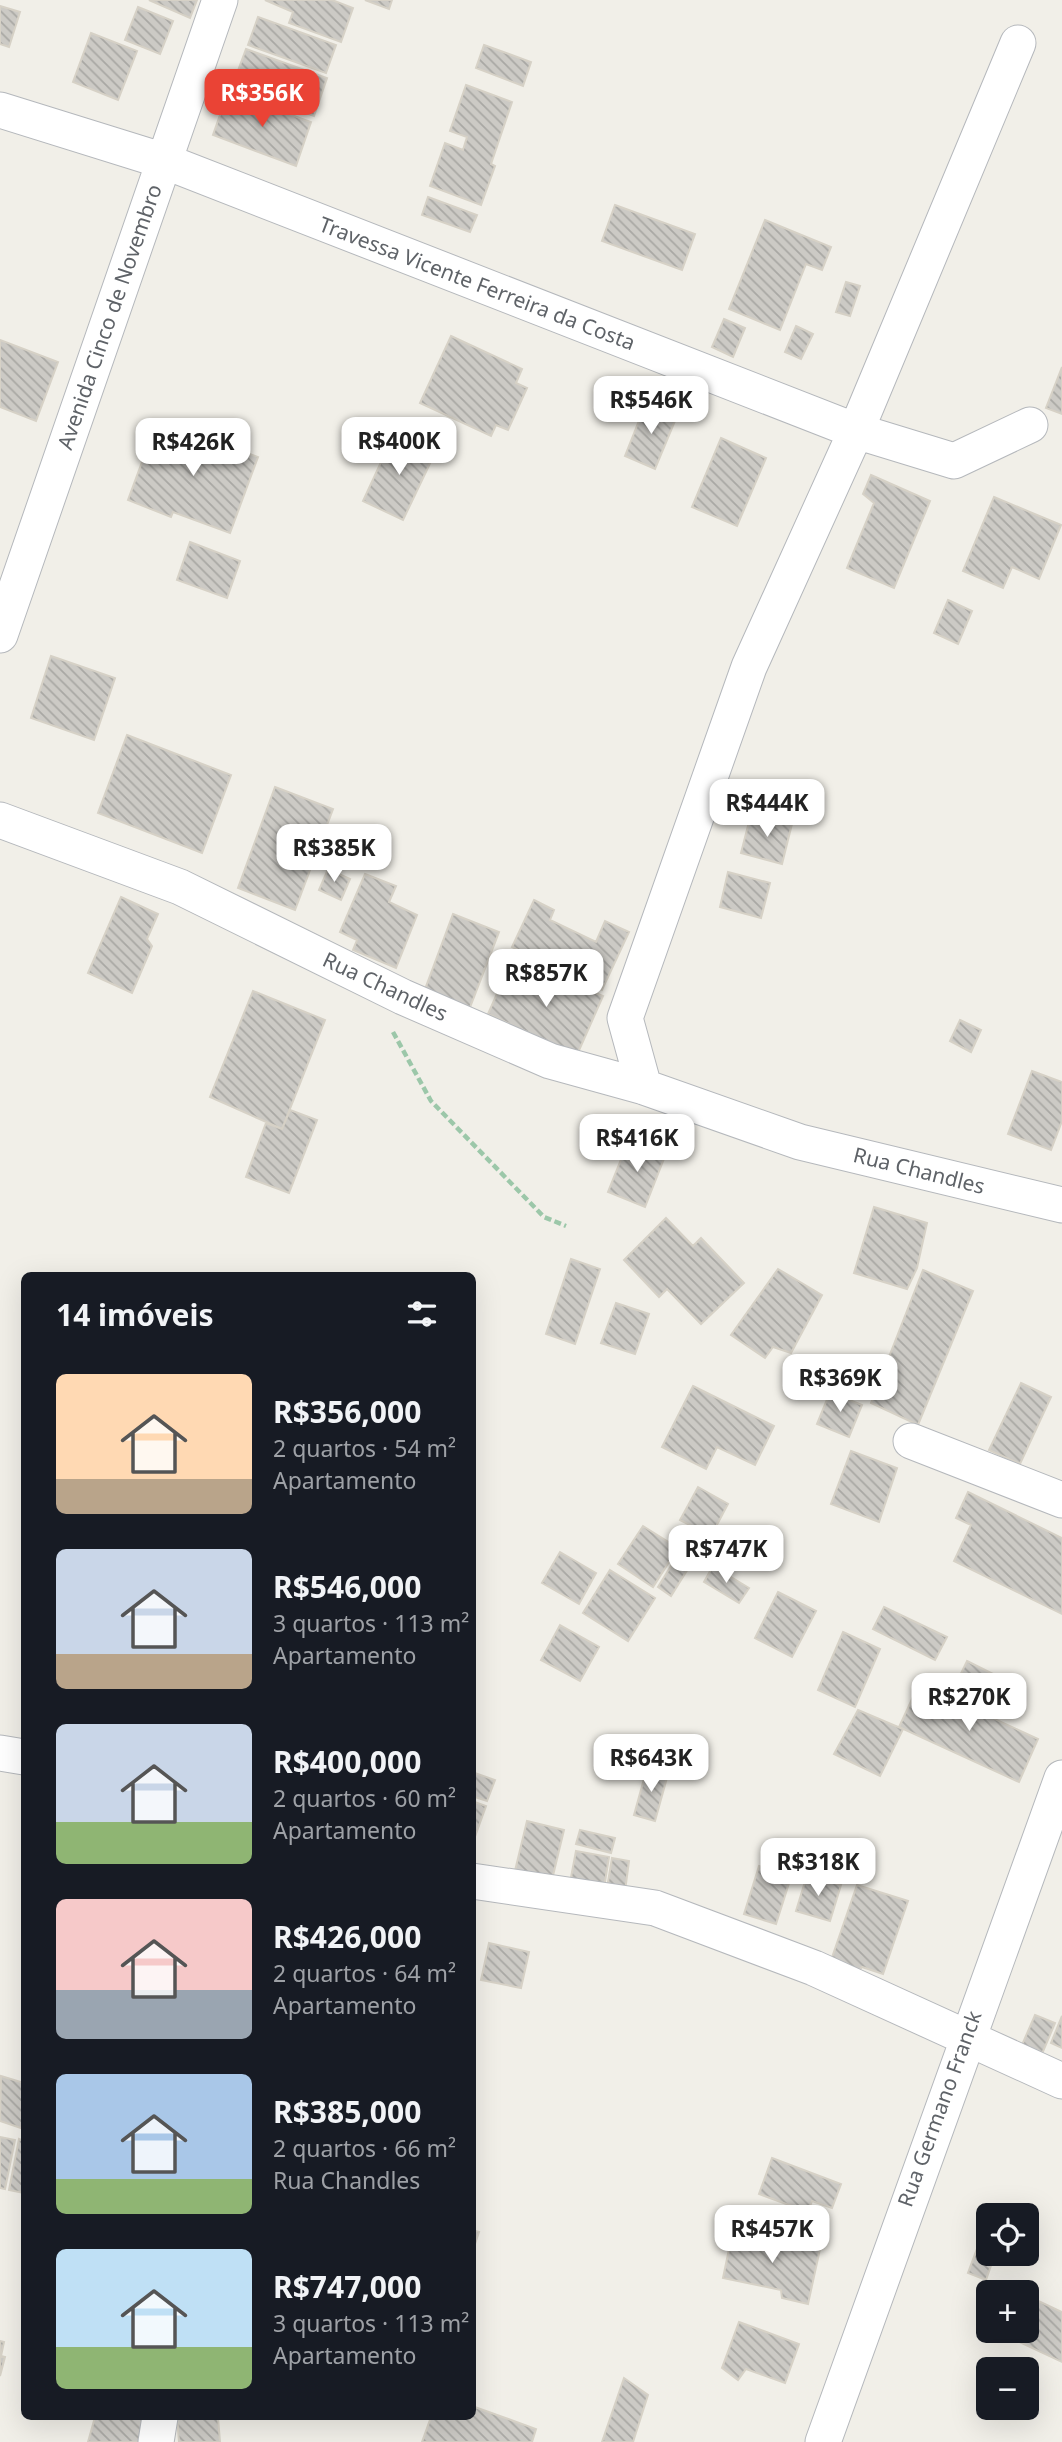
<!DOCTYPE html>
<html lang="pt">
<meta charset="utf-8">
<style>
body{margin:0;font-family:"Noto Sans",sans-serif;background:#20242c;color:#f1f3f6;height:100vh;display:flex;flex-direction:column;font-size:26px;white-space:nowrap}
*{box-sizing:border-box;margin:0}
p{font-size:23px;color:#9ea1a6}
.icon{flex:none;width:38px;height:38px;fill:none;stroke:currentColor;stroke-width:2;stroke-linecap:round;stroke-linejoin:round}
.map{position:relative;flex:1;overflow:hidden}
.panel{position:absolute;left:21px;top:1272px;width:455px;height:1148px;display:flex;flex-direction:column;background:#171b24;border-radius:10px;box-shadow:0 7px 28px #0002}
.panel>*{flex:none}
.buttons{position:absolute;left:976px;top:2203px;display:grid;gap:14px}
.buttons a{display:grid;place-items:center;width:63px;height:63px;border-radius:10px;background:#171b24;box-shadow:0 7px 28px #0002;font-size:35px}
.price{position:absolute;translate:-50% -60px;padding:0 16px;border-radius:14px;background:#fff;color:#222;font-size:23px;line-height:46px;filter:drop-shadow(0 2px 4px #0008)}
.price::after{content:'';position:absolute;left:50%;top:42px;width:21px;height:16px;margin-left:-10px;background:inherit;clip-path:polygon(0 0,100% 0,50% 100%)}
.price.current{background:#ea4335;color:#fff}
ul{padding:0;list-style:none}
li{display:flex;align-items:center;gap:21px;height:175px;padding:0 35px}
li span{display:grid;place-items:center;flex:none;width:196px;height:140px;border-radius:10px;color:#555}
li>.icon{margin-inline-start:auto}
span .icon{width:84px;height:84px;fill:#fffc;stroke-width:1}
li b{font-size:30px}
h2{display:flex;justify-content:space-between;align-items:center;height:84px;padding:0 35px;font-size:30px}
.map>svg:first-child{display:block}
.building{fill:url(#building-back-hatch);stroke:#d6d1c6;stroke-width:2}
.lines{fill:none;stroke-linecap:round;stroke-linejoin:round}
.minor-casing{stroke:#b5b8bc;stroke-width:37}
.path{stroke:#9cc7a9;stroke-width:4.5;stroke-dasharray:7 3.5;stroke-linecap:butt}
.minor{stroke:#fff;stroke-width:35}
.labels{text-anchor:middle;stroke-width:6;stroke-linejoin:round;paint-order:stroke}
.street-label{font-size:21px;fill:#5f6368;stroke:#fff}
</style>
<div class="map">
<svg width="1062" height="2442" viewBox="0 0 1062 2442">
<defs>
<pattern id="building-back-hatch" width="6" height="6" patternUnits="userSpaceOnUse" patternTransform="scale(1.75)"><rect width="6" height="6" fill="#cccac5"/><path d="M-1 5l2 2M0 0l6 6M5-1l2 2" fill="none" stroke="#a9a8a4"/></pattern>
</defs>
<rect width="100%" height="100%" fill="#f1efe8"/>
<path class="building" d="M149 0H197L190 18Z
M265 0H332L353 8 341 42 289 23 293 12Z
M365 0H392L389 9Z
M0 6 20 12 9 47 0 44Z
M138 7 173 21 160 54 125 40Z
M258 17 336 45 326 73 248 45Z
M91 33 137 51 118 100 73 82Z
M484 45 531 62 523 86 476 68Z
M246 49 327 78 314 116 232 87Z
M466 85 512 102 491 164 495 166 481 205 430 186 445 143 463 150 467 137 450 131Z
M228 92 311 122 296 166 213 135Z
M428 197 477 215 470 232 422 215Z
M615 205 695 234 682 270 602 241Z
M765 220 831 247 822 270 806 264 780 330 729 309Z
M846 282 860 286 850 316 836 312Z
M724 319 745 328 733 357 712 347Z
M796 326 813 334 801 359 785 352Z
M451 336 522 369 516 383 527 388 508 430 496 425 491 436 420 403Z
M0 340 58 362 36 421 0 407Z
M1062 367V414L1046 408Z
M646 403 677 416 655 469 625 456Z
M167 424 258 457 230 533 173 512 171 517 128 500 152 435 162 438Z
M394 434 435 453 403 520 363 501Z
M721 438 766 458 737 526 692 507Z
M871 475 930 501 894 588 847 568 874 503 863 494Z
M994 497 1061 525 1039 579 1012 567 1003 588 963 571Z
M190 542 240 561 227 598 177 580Z
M948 600 972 611 958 644 934 633Z
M51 656 115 678 94 740 31 718Z
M127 735 231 775 202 853 98 813Z
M275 787 333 809 295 910 238 888Z
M751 814 792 824 782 864 741 853Z
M328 869 350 879 341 900 319 890Z
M728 872 770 883 761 918 720 907Z
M365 874 396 886 389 902 417 915 396 968 353 950 357 940 340 932Z
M121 897 158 914 147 939 152 946 132 993 88 973Z
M534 900 554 910 550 920 596 942 605 921 629 932 602 990 512 947Z
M453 914 499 932 469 1010 424 992Z
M510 964 574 993 577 985 603 996 577 1055 488 1014Z
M253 991 325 1020 282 1129 210 1097Z
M960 1020 981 1030 971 1052 950 1041Z
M1032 1071 1062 1082V1121L1051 1150 1008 1134Z
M290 1110 317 1120 289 1193 246 1177 266 1123 282 1129Z
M628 1142 665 1156 645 1207 608 1192Z
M874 1207 927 1223 917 1268 907 1289 854 1273Z
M666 1218 693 1246 701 1238 744 1283 701 1324 667 1289 659 1297 624 1260Z
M571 1259 600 1269 575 1344 546 1334Z
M778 1269 822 1295 791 1353 773 1347 765 1358 731 1335Z
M923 1270 973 1291 918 1425 871 1403Z
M616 1303 649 1314 635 1354 601 1343Z
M1021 1383 1051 1397 1020 1464 989 1450Z
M693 1386 774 1426 755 1465 717 1447 706 1469 662 1447Z
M830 1392 862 1405 849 1437 817 1424Z
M851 1451 897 1468 879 1522 831 1504Z
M698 1487 728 1504 711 1536 680 1520Z
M968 1492 1062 1538V1614L954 1561 971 1525 956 1518Z
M643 1526 678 1548 653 1587 618 1564Z
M682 1548 696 1556 671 1596 658 1587Z
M560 1552 596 1573 579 1604 542 1583Z
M713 1566 749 1588 739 1603 704 1582Z
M610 1570 655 1598 628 1641 583 1613Z
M778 1592 816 1611 792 1657 755 1638Z
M884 1607 947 1637 935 1660 873 1629Z
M560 1625 599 1647 580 1681 541 1660Z
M843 1632 880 1649 855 1707 818 1690Z
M967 1661 1009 1682 994 1712 952 1692Z
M919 1684 1038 1739 1019 1782 899 1727Z
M858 1710 903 1729 880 1776 834 1754Z
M647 1768 668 1774 655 1821 634 1815Z
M472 1772 495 1780 487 1801 472 1796Z
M472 1801 486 1806 472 1845Z
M527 1821 564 1830 550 1888 513 1879Z
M580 1830 615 1838 611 1853 576 1844Z
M576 1851 609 1857 603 1894 569 1888Z
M612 1858 629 1861 625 1891 607 1888Z
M759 1866 791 1877 776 1924 744 1914Z
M807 1875 841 1885 830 1921 796 1911Z
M857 1885 908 1901 883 1974 862 1967 853 1977 828 1969Z
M489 1943 529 1952 521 1988 481 1980Z
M1035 2015 1055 2023 1042 2054 1022 2045Z
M1062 2016V2048L1051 2043Z
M1 2076 24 2083V2129L0 2121Z
M0 2137 15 2140 5 2189 0 2188Z
M19 2139 24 2141V2193L9 2190Z
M772 2158 841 2184 832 2208 812 2201 808 2212 759 2194Z
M472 2230 479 2232 472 2253Z
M733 2230 820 2249 808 2304 782 2298 781 2290 723 2278Z
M978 2246 989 2249V2254H995L986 2280 968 2273Z
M1032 2298 1062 2312V2362L1013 2339 1017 2331H1027V2308Z
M739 2322 799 2344 785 2383 746 2369 738 2380 722 2368Z
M0 2341 4 2342 1 2356 5 2357 0 2376Z
M624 2378 648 2395 633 2442H602Z
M472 2406 536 2429 532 2442H422L431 2417H472Z
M95 2417H144L147 2442H88Z
M177 2417H218L220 2442H179Z"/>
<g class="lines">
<g class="minor-casing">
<path id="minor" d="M0 110 164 161 856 431 954 461 1030 425
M0 635 220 0
M0 820 180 887 403 997 550 1061 644 1087 800 1142 1062 1205
M644 1087 625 1018 749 667 856 431 1018 43
M911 1441 1062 1500
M0 1753 24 1757
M472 1881 655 1908 814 1968 1062 2081
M156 2442 160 2417
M823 2442 1062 1778"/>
</g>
<path class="path" d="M393 1032 431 1101 544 1217 566 1226"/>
<use href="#minor" class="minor"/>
</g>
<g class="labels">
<g class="street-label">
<text transform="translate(477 284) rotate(21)" y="7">Travessa Vicente Ferreira da Costa</text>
<text transform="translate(110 317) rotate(-71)" y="7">Avenida Cinco de Novembro</text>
<text transform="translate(385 987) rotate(25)" y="7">Rua Chandles</text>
<text transform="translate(919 1171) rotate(14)" y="7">Rua Chandles</text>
<text transform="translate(940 2109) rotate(-70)" y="7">Rua Germano Franck</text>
</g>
</g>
</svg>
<div class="buttons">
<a><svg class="icon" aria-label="locate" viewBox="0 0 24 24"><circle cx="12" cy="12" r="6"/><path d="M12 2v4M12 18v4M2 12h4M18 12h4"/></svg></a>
<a>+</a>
<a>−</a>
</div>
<b class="price current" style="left:262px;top:129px">R$356K</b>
<b class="price" style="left:651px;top:436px">R$546K</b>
<b class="price" style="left:399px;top:477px">R$400K</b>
<b class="price" style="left:193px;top:478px">R$426K</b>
<b class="price" style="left:767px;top:839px">R$444K</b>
<b class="price" style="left:334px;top:884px">R$385K</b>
<b class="price" style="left:546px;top:1009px">R$857K</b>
<b class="price" style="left:637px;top:1174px">R$416K</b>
<b class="price" style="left:840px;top:1414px">R$369K</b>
<b class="price" style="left:726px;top:1585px">R$747K</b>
<b class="price" style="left:969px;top:1733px">R$270K</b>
<b class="price" style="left:651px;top:1794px">R$643K</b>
<b class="price" style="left:818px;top:1898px">R$318K</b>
<b class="price" style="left:772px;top:2265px">R$457K</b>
<section class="panel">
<h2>14 imóveis<svg class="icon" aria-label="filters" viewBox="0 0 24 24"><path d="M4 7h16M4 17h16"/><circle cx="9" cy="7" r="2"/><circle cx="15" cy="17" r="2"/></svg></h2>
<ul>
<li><span style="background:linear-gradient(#ffd9b3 75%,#b9a48a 0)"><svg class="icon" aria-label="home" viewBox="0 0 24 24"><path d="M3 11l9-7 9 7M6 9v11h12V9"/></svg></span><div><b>R$356,000</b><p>2 quartos · 54 m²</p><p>Apartamento</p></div></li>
<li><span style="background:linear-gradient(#c9d6e8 75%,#b9a48a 0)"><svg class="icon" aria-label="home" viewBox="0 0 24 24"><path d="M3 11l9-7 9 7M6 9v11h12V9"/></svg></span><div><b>R$546,000</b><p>3 quartos · 113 m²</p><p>Apartamento</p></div></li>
<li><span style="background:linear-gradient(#c9d6e8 70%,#8fb573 0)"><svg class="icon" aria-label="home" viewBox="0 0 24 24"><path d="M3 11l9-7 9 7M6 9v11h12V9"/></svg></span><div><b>R$400,000</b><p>2 quartos · 60 m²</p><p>Apartamento</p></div></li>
<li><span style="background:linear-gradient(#f6c9c9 65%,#9aa5b1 0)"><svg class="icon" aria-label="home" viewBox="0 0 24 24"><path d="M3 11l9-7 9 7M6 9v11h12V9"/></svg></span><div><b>R$426,000</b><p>2 quartos · 64 m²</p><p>Apartamento</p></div></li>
<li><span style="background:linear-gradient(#a9c7e8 75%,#8fb573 0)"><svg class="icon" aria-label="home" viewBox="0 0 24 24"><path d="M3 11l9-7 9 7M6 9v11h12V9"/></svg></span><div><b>R$385,000</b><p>2 quartos · 66 m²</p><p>Rua Chandles</p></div></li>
<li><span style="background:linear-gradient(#bfe0f5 70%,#8fb573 0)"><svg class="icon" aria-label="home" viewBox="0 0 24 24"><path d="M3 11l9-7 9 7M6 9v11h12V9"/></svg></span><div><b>R$747,000</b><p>3 quartos · 113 m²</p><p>Apartamento</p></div></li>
</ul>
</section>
</div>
